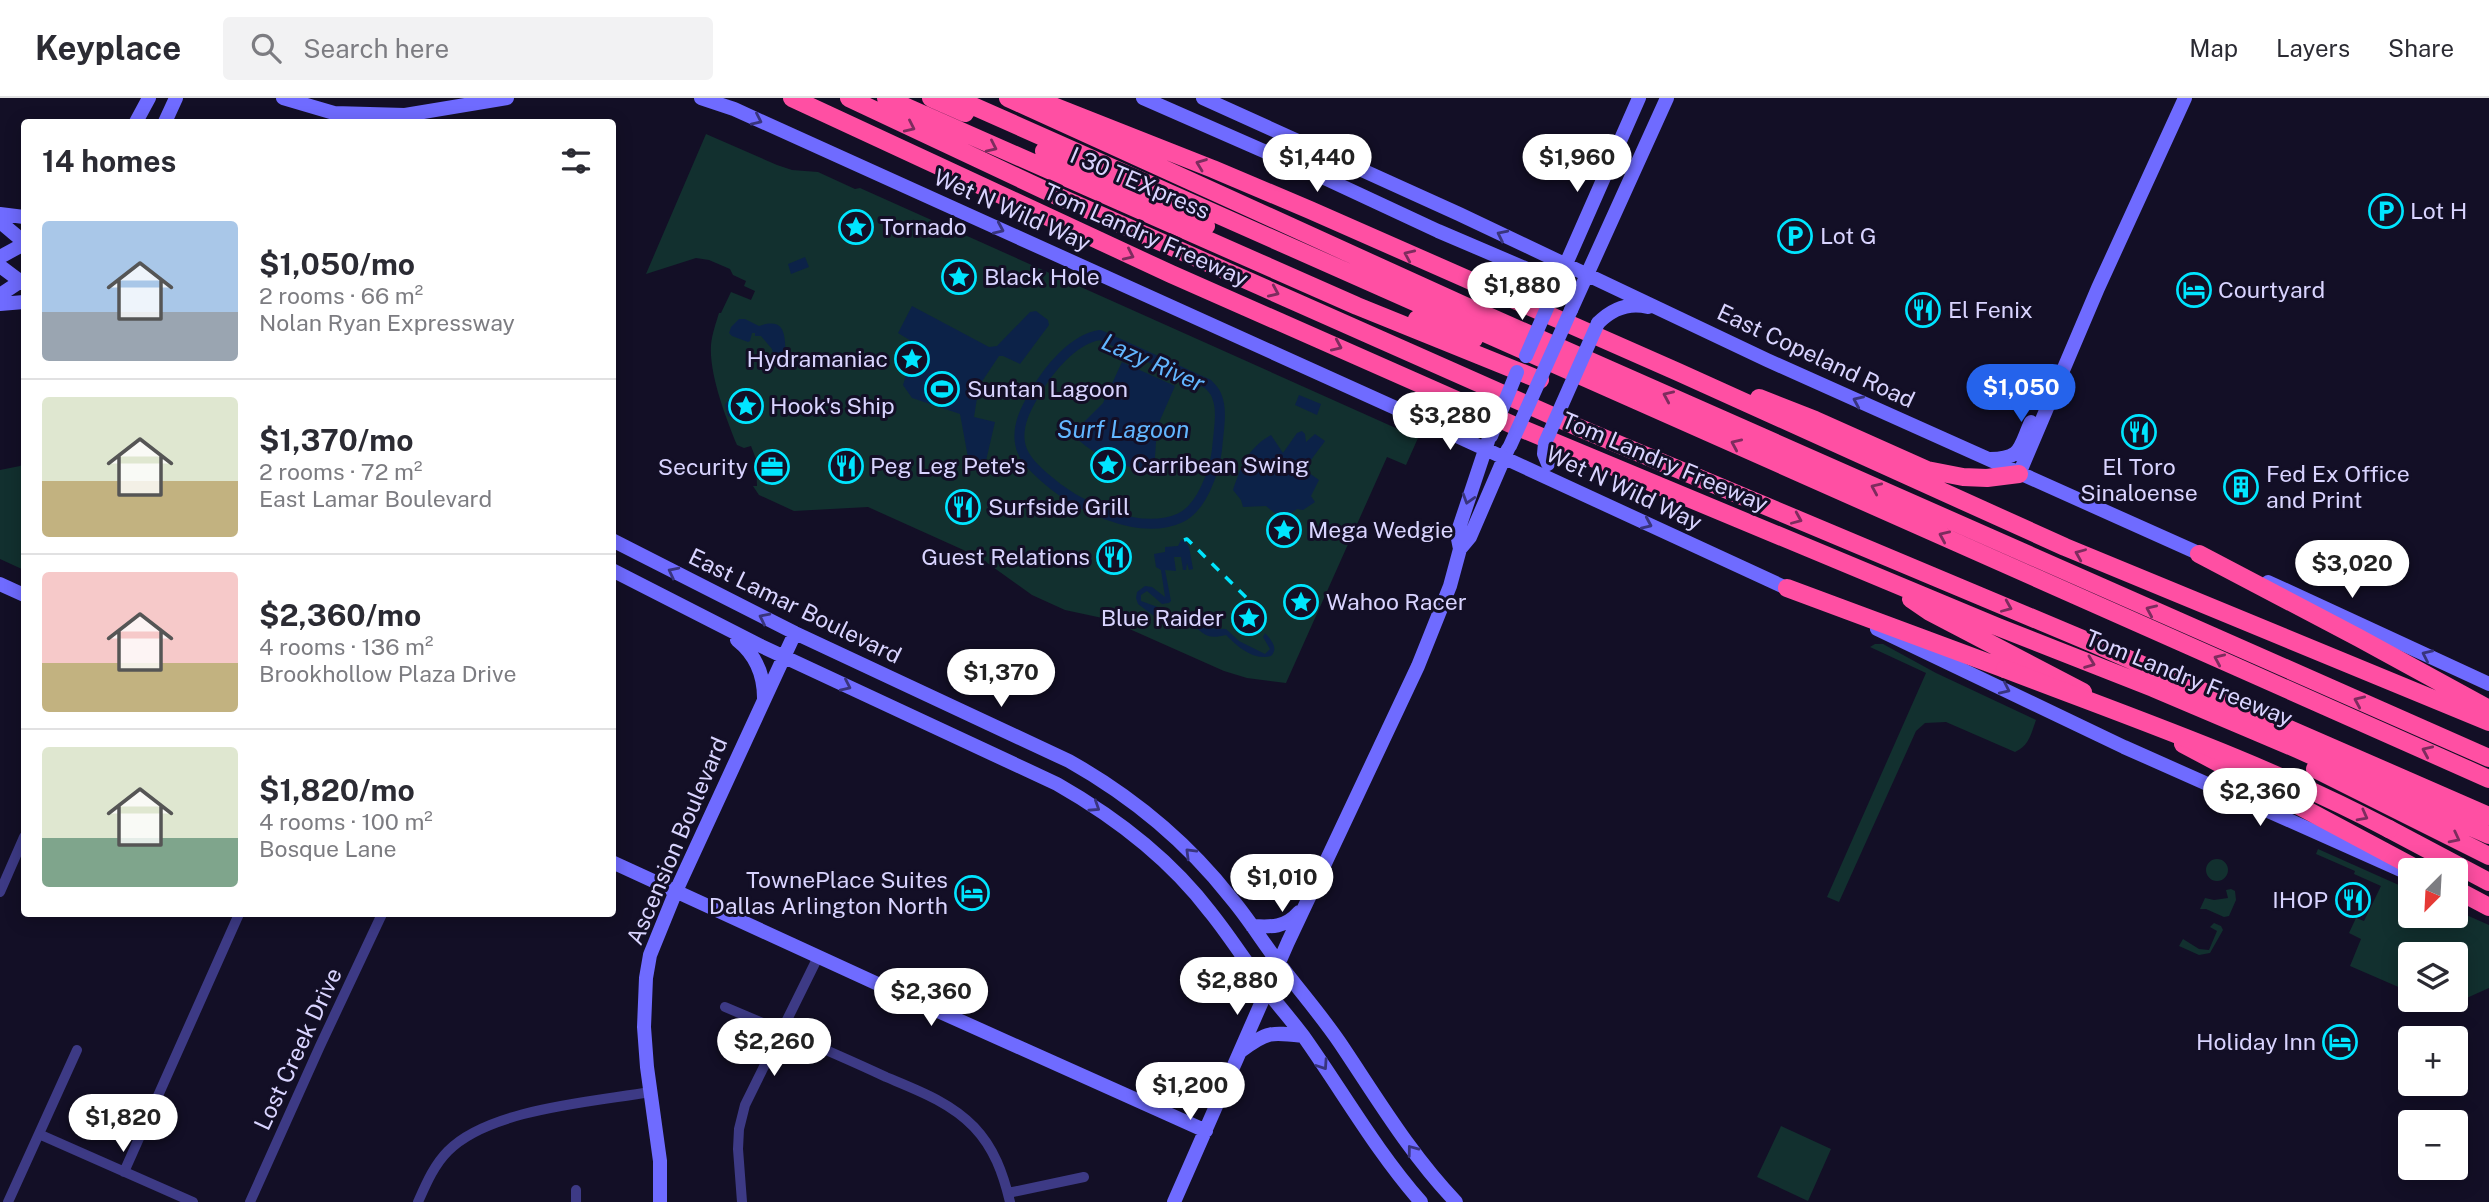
<!DOCTYPE html>
<meta charset="utf-8">
<style>
body{margin:0;font-family:"Public Sans",sans-serif;background:#f2f2f3;color:#2b2b33;height:100vh;display:flex;flex-direction:column;font-size:26px;white-space:nowrap}
*{box-sizing:border-box;margin:0}
p{font-size:23px;color:#7c7c81}
.icon{flex:none;width:38px;height:38px;fill:none;stroke:currentColor;stroke-width:2;stroke-linecap:round;stroke-linejoin:round}
.map{position:relative;flex:1;overflow:hidden}
.sheet{position:absolute;left:21px;top:21px;width:595px;height:798px;display:flex;flex-direction:column;background:#fff;border-radius:7px;box-shadow:0 4px 18px #0003}
.sheet>*{flex:none}
.needle{width:46px;rotate:204deg}
.fabs{position:absolute;left:2398px;top:760px;display:grid;gap:14px}
.fabs a{display:grid;place-items:center;width:70px;height:70px;border-radius:7px;background:#fff;box-shadow:0 4px 18px #0003;font-size:35px}
.price{position:absolute;translate:-50% -60px;padding:0 16px;border-radius:24px;background:#fff;color:#222;font-size:23px;line-height:46px;filter:drop-shadow(0 2px 4px #0008)}
.price::after{content:'';position:absolute;left:50%;top:42px;width:21px;height:16px;margin-left:-10px;background:inherit;clip-path:polygon(0 0,100% 0,50% 100%)}
.price.active{background:#2563eb;color:#fff}
ul{padding:0;list-style:none}
li{display:flex;align-items:center;gap:21px;height:175px;padding:0 21px}
li+li{border-top:2px solid #e1e1e2}
li span{display:grid;place-items:center;flex:none;width:196px;height:140px;border-radius:7px;color:#555}
li>.icon{margin-inline-start:auto}
span .icon{width:84px;height:84px;fill:#fffc;stroke-width:1}
li b{font-size:30px}
h2{display:flex;justify-content:space-between;align-items:center;height:84px;padding:0 21px;font-size:30px}
header{display:flex;align-items:center;gap:42px;box-sizing:border-box;height:98px;padding:0 35px;background:#fff;border-bottom:2px solid #e1e1e2}
header strong{font-size:33px}
nav{display:flex;gap:38px;margin-inline-start:auto;font-size:24px}
.search{width:490px;height:63px;background:#f2f2f3;display:flex;align-items:center;gap:18px;box-sizing:border-box;padding:0 24px;border-radius:7px;color:#7c7c81;font-size:26px}
.map>svg:first-child{display:block}
.green{fill:#12302f}
.water{fill:#0c2248}
.lines{fill:none;stroke-linecap:round;stroke-linejoin:round}
.canal{stroke:#0c2248;stroke-width:10}
.street{stroke:#3d3a85;stroke-width:10}
.secondary{stroke:#6f6bff;stroke-width:14}
.highway{stroke:#ff4fa3;stroke-width:18}
.rail{stroke:#00e5ff;stroke-width:3.5;stroke-dasharray:10 9;stroke-linecap:butt}
.secondary-bridge{stroke:#6f6bff;stroke-width:14}
.highway-bridge{stroke:#ff4fa3;stroke-width:18}
.oneway{stroke:#38347d}
.oneway2{stroke:#7d2c5e}
.labels{text-anchor:middle;stroke-width:6;stroke-linejoin:round;paint-order:stroke}
.street-label{font-size:23px;fill:#d9d4ff;stroke:#130f26}
.poi-label{font-size:23px;fill:#d9d4ff;stroke:#130f26;text-anchor:start}
.water-label{font-size:24px;font-style:italic;fill:#62b6ff;stroke:#130f26}
</style>
<header>
<strong>Keyplace</strong>
<div class="search"><svg class="icon" aria-label="search" viewBox="0 0 24 24"><circle cx="10" cy="10" r="6"/><path d="M15 15l6 6"/></svg>Search here</div>
<nav><a>Map</a><a>Layers</a><a>Share</a></nav>
</header>
<div class="map">
<svg width="2489" height="1104" viewBox="0 0 2489 1104">
<rect width="100%" height="100%" fill="#130f26"/>
<path class="green" d="M706 36 777 67 792 72 818 74 855 91 860 90 1418 340 1406 367 1387 359 1286 585 1247 580 1224 573 1107 521 1065 512 1032 497 979 459 868 409 794 413 759 397 753 388H757L756 361 751 348 744 350 737 347C726 320 709 276 711 247 712 236 716 225 719 215H721L731 194 751 202 755 193 744 188 746 183 733 177 730 171 709 162 696 160 646 176Z
M24 365V472L0 461V372L20 368Z
M1875 546H1883L1936 575 2036 622C2031 636 2029 648 2015 654L1946 624 1925 625 1916 633 1839 804 1827 799 1926 575 1870 549Z
M2318 751 2410 792V817H2455V812L2489 827V890L2451 907H2439L2426 901H2455V856H2410V894L2350 868 2361 841 2349 835 2356 820 2364 823 2381 788 2354 776 2355 773 2316 756Z
M2206 772a11 11 0 1 1 22 0a11 11 0 1 1-22 0Z
M2231 791 2235 793 2236 802 2229 818 2224 819 2206 811H2200L2205 800 2214 802 2228 800 2226 792Z
M2214 825 2221 828 2223 832 2210 855 2199 857 2179 848 2183 841 2199 851 2209 852 2217 833 2210 829Z
M1781 1028 1831 1051 1808 1103 1757 1079Z"/>
<path class="water" d="M805 159 809 169 791 176 788 166Z
M912 208 989 249 997 248 1030 214 1036 213 1048 222 1049 227 1020 266 1003 258H999L979 288 974 319 995 324 985 367 979 371 971 370 969 365 960 316 912 300 903 287 916 246 898 235Z
M739 221H745L759 228C791 217 783 245 787 266H775L772 251 761 238H755V235H752L750 243 748 244 732 238 729 235 731 229Z
M1122 264 1175 288 1157 329 1154 374C1122 369 1096 360 1072 336L1103 305Z
M757 296C759 300 765 306 764 311 763 326 737 323 728 318L725 307 729 301 731 302 736 297 746 298 747 300Z
M1299 297 1321 306 1317 317 1295 307Z
M1302 333 1305 336 1306 344 1315 336 1325 343 1305 370 1298 367 1319 382 1311 398 1315 404 1303 412 1297 411 1285 420 1278 418 1266 408 1243 409 1241 402 1233 392C1241 368 1248 350 1271 337L1283 355 1297 335Z
M1181 442 1185 443 1189 449 1193 471 1189 472 1187 465 1186 472H1183L1181 459H1174L1176 473 1165 472 1171 503 1169 505 1162 506 1147 493 1141 497V503L1163 511 1177 521 1194 519 1203 530 1226 531 1239 543 1265 556 1270 551 1263 539 1265 535C1271 542 1279 550 1271 558 1253 563 1237 548 1226 537 1206 542 1204 536 1190 524L1177 526 1154 518 1138 506 1136 500 1137 494 1145 488 1152 489 1165 499 1161 472 1156 469 1154 456 1165 454V449L1178 448Z"/>
<g class="lines">
<path class="canal" d="M1100 237 1208 286C1211 289 1216 294 1217 299 1223 313 1218 336 1217 352 1214 374 1202 410 1180 420 1138 439 1075 407 1044 379 1034 370 1022 359 1020 345 1017 327 1026 310 1035 295 1048 272 1073 241 1100 237Z"/>
<path class="street" d="M0 794 24 739
M725 909C779 932 833 954 886 979 917 992 950 1004 974 1029 994 1050 1003 1075 1010 1104
M41 1037 193 1104
M124 1074 239 816
M1008 1095 1084 1079
M8 1104 77 952
M250 1104 320 948 382 816
M418 1104C426 1086 434 1067 448 1053 489 1011 592 1004 650 994
M576 1104V1092
M742 1104 738 1051 739 1031 745 1007 818 859"/>
<path class="secondary" d="M283 0 334 15 405 17 507 0
M701 0 734 11 1431 326 1795 494
M1143 0 1305 71 1438 133 1534 174C1546 181 1549 190 1550 203
M1203 0 1459 116 1767 262 2207 459
M136 24 149 0
M165 24 176 0
M0 116 24 119
M0 124 24 144
M0 159 24 146
M0 168 24 186
M0 197 24 181
M1551 200 1639 0
M0 206 24 204
M1571 212 1667 0
M1598 225C1612 211 1628 204 1648 209
M1990 361C2022 361 2019 350 2031 324
M2019 376 2098 190 2185 0
M612 442 795 535 1069 663C1131 698 1187 744 1231 800 1248 820 1262 843 1278 864 1298 891 1321 917 1340 945 1377 1000 1410 1056 1456 1104
M1460 451 1457 436 1488 343
M612 472 761 548 1057 686C1115 719 1170 761 1211 815 1231 840 1248 867 1267 893 1279 908 1292 923 1304 939 1343 994 1376 1053 1421 1104
M2268 484 2489 586
M0 486 24 497
M1877 531 2124 649 2410 776
M737 542C756 557 764 576 764 600
M612 764 880 887 1206 1033
M1252 828C1271 829 1285 830 1299 814
M1241 953C1267 933 1272 934 1303 938
M660 1104V1063L647 969 644 929 646 880 650 857 676 793 795 535
M1174 1104 1288 844 1418 568 1450 488 1460 451 1470 439 1508 351"/>
<path class="highway" d="M792 0 1171 176 1513 327 1998 529 2153 590 2297 651 2489 737
M849 0 1057 98 1582 331 2092 545 2489 718
M886 0 1357 208 1540 282
M931 0 965 15
M955 0 2489 681
M1008 0 1463 207 2489 660
M1038 2 1213 71 1310 112 1678 274 2065 449 2489 624
M1044 53 1206 128
M1417 221 1474 241
M1759 300 1815 322 1927 372 1963 379 1987 380 2019 376
M2199 456 2359 540 2489 611
M1787 490 2005 571
M1911 501 1930 514 2083 594
M2183 646 2419 772
M2315 671 2489 758
M2389 731 2489 784
M2455 791 2489 809"/>
<path class="rail" d="M1184 442 1187 441 1258 511"/>
<path class="secondary-bridge" d="M1526 258 1550 203
M1491 338 1517 274
M1510 348 1571 212
M1548 366 1544 356 1545 345 1598 225"/>
<path class="highway-bridge" d="M2005 571C2135 621 2266 666 2389 731"/>
</g>
<defs><path id="oneway-chevron" d="M-2-3.5L2.5 0L-2 3.5" fill="none" stroke-width="1.6" stroke-linecap="round" stroke-linejoin="round" transform="scale(1.75)"/></defs>
<g class="oneway">
<use href="#oneway-chevron" transform="translate(757 22) rotate(25)"/>
<use href="#oneway-chevron" transform="translate(999 131) rotate(24)"/>
<use href="#oneway-chevron" transform="translate(1502 137) rotate(-154)"/>
<use href="#oneway-chevron" transform="translate(1858 303) rotate(-156)"/>
<use href="#oneway-chevron" transform="translate(1468 401) rotate(107)"/>
<use href="#oneway-chevron" transform="translate(1647 426) rotate(24)"/>
<use href="#oneway-chevron" transform="translate(673 474) rotate(-153)"/>
<use href="#oneway-chevron" transform="translate(764 520) rotate(-154)"/>
<use href="#oneway-chevron" transform="translate(2427 557) rotate(-155)"/>
<use href="#oneway-chevron" transform="translate(846 588) rotate(25)"/>
<use href="#oneway-chevron" transform="translate(2005 591) rotate(25)"/>
<use href="#oneway-chevron" transform="translate(1095 709) rotate(33)"/>
<use href="#oneway-chevron" transform="translate(1190 755) rotate(-135)"/>
<use href="#oneway-chevron" transform="translate(1323 967) rotate(56)"/>
<use href="#oneway-chevron" transform="translate(1412 1052) rotate(-127)"/>
</g>
<g class="oneway2">
<use href="#oneway-chevron" transform="translate(910 29) rotate(25)"/>
<use href="#oneway-chevron" transform="translate(992 49) rotate(25)"/>
<use href="#oneway-chevron" transform="translate(1201 66) rotate(-159)"/>
<use href="#oneway-chevron" transform="translate(1129 157) rotate(25)"/>
<use href="#oneway-chevron" transform="translate(1409 157) rotate(-156)"/>
<use href="#oneway-chevron" transform="translate(1274 194) rotate(24)"/>
<use href="#oneway-chevron" transform="translate(1337 248) rotate(24)"/>
<use href="#oneway-chevron" transform="translate(1668 298) rotate(-156)"/>
<use href="#oneway-chevron" transform="translate(1736 346) rotate(-156)"/>
<use href="#oneway-chevron" transform="translate(1876 390) rotate(-156)"/>
<use href="#oneway-chevron" transform="translate(1797 421) rotate(23)"/>
<use href="#oneway-chevron" transform="translate(1944 438) rotate(-156)"/>
<use href="#oneway-chevron" transform="translate(2080 456) rotate(-157)"/>
<use href="#oneway-chevron" transform="translate(2007 509) rotate(23)"/>
<use href="#oneway-chevron" transform="translate(2151 512) rotate(-156)"/>
<use href="#oneway-chevron" transform="translate(2219 561) rotate(-156)"/>
<use href="#oneway-chevron" transform="translate(2090 565) rotate(21)"/>
<use href="#oneway-chevron" transform="translate(2359 603) rotate(-156)"/>
<use href="#oneway-chevron" transform="translate(2427 653) rotate(-156)"/>
<use href="#oneway-chevron" transform="translate(2363 718) rotate(28)"/>
<use href="#oneway-chevron" transform="translate(2455 740) rotate(27)"/>
</g>
<defs>
<g id="parking-ring" transform="scale(1.75)"><circle r="9.5" fill="#130f26" stroke="#00e5ff" stroke-width="1.5"/><path d="M-3.5-5.5H1a3.5 3.5 0 0 1 0 7H-1V5.5H-3.5ZM-1-3.4V-.6H.8a1.4 1.4 0 0 0 0-2.8Z" fill="#00e5ff"/></g>
<g id="sight-ring" transform="scale(1.75)"><circle r="9.5" fill="#130f26" stroke="#00e5ff" stroke-width="1.5"/><path d="M0-6L1.8-2.2L6-1.7L2.9 1.2L3.7 5.4L0 3.3L-3.7 5.4L-2.9 1.2L-6-1.7L-1.8-2.2Z" fill="#00e5ff"/></g>
<g id="hotel-ring" transform="scale(1.75)"><circle r="9.5" fill="#130f26" stroke="#00e5ff" stroke-width="1.5"/><path d="M-6-4.5h1.5V1H6V5H4.5V3h-9V5H-6ZM-4 0a1.8 1.8 0 1 1 3.6 0ZM.5 0V-2.5h3Q6-2.5 6 0Z" fill="#00e5ff"/></g>
<g id="restaurant-ring" transform="scale(1.75)"><circle r="9.5" fill="#130f26" stroke="#00e5ff" stroke-width="1.5"/><path d="M-5-6h1v4h1v-4h1v4h1v-4h1v5L-1.5 .5V6h-2V.5L-5-1ZM5-6V6H3V1.5H1.5Q1.5-4 5-6Z" fill="#00e5ff"/></g>
<g id="stadium-ring" transform="scale(1.75)"><circle r="9.5" fill="#130f26" stroke="#00e5ff" stroke-width="1.5"/><path d="M0-5a6.5 5 0 1 0 0 10a6.5 5 0 1 0 0-10ZM-3.5-1.8h7v3.6h-7Z" fill="#00e5ff"/></g>
<g id="office-ring" transform="scale(1.75)"><circle r="9.5" fill="#130f26" stroke="#00e5ff" stroke-width="1.5"/><path d="M-6-3h4V-5.5h4V-3h4V5H-6ZM-1-4.5V-3h2v-1.5ZM-6 0V1H6V0Z" fill="#00e5ff"/></g>
<g id="building-ring" transform="scale(1.75)"><circle r="9.5" fill="#130f26" stroke="#00e5ff" stroke-width="1.5"/><path d="M-4-6H4V6H1V3H-1V6H-4ZM-2.5-4.3h1.7v1.8h-1.7ZM.8-4.3h1.7v1.8H.8ZM-2.5-1h1.7V.8h-1.7ZM.8-1h1.7V.8H.8Z" fill="#00e5ff"/></g>
</defs>
<g fill-rule="evenodd">
<use href="#parking-ring" x="2386" y="113"/>
<use href="#sight-ring" x="856" y="129"/>
<use href="#parking-ring" x="1795" y="138"/>
<use href="#sight-ring" x="959" y="179"/>
<use href="#hotel-ring" x="2194" y="192"/>
<use href="#restaurant-ring" x="1923" y="212"/>
<use href="#sight-ring" x="912" y="261"/>
<use href="#stadium-ring" x="942" y="291"/>
<use href="#sight-ring" x="746" y="308"/>
<use href="#restaurant-ring" x="2139" y="334"/>
<use href="#sight-ring" x="1108" y="367"/>
<use href="#restaurant-ring" x="846" y="368"/>
<use href="#office-ring" x="772" y="369"/>
<use href="#building-ring" x="2241" y="389"/>
<use href="#restaurant-ring" x="963" y="409"/>
<use href="#sight-ring" x="1284" y="432"/>
<use href="#restaurant-ring" x="1114" y="459"/>
<use href="#sight-ring" x="1301" y="504"/>
<use href="#sight-ring" x="1249" y="520"/>
<use href="#hotel-ring" x="972" y="795"/>
<use href="#restaurant-ring" x="2353" y="802"/>
<use href="#hotel-ring" x="2340" y="944"/>
</g>
<g class="labels">
<g class="street-label">
<text transform="translate(1140 85) rotate(23)" y="8">I 30 TEXpress</text>
<text transform="translate(1012 112) rotate(24)" y="8">Wet N Wild Way</text>
<text transform="translate(1146 137) rotate(24)" y="8">Tom Landry Freeway</text>
<text transform="translate(1816 258) rotate(25)" y="8">East Copeland Road</text>
<text transform="translate(1665 364) rotate(23)" y="8">Tom Landry Freeway</text>
<text transform="translate(1624 390) rotate(25)" y="8">Wet N Wild Way</text>
<text transform="translate(795 508) rotate(26)" y="8">East Lamar Boulevard</text>
<text transform="translate(2189 580) rotate(22)" y="8">Tom Landry Freeway</text>
<text transform="translate(677 743) rotate(-67)" y="8">Ascension Boulevard</text>
<text transform="translate(298 951) rotate(-65)" y="8">Lost Creek Drive</text>
</g>
<g class="poi-label">
<text x="2410" y="121">Lot H</text>
<text x="880" y="137">Tornado</text>
<text x="1820" y="146">Lot G</text>
<text x="984" y="187">Black Hole</text>
<text x="2218" y="200">Courtyard</text>
<text x="1948" y="220">El Fenix</text>
<text x="888" y="269" text-anchor="end">Hydramaniac</text>
<text x="967" y="299">Suntan Lagoon</text>
<text x="770" y="316">Hook's Ship</text>
<text x="1132" y="375">Carribean Swing</text>
<text x="870" y="376">Peg Leg Pete's</text>
<text x="748" y="377" text-anchor="end">Security</text>
<text x="2139" y="377" text-anchor="middle">El Toro<tspan x="2139" dy="26">Sinaloense</tspan></text>
<text x="2266" y="384">Fed Ex Office<tspan x="2266" dy="26">and Print</tspan></text>
<text x="988" y="417">Surfside Grill</text>
<text x="1308" y="440">Mega Wedgie</text>
<text x="1090" y="467" text-anchor="end">Guest Relations</text>
<text x="1326" y="512">Wahoo Racer</text>
<text x="1224" y="528" text-anchor="end">Blue Raider</text>
<text x="948" y="790" text-anchor="end">TownePlace Suites<tspan x="948" dy="26">Dallas Arlington North</tspan></text>
<text x="2328" y="810" text-anchor="end">IHOP</text>
<text x="2316" y="952" text-anchor="end">Holiday Inn</text>
</g>
<g class="water-label">
<text transform="translate(1153 265) rotate(24)" y="8">Lazy River</text>
<text x="1123" y="340">Surf Lagoon</text>
</g>
</g>
</svg>
<div class="fabs">
<a><svg class="needle" viewBox="-14 -14 28 28"><path d="M0-13l5 13h-10z" fill="#e53935"/><path d="M0 13l5-13h-10z" fill="#7c7c81"/></svg></a>
<a><svg class="icon" aria-label="layers" viewBox="0 0 24 24"><path d="M12 4l9 5-9 5-9-5zM3 14l9 5 9-5"/></svg></a>
<a>+</a>
<a>−</a>
</div>
<b class="price" style="left:1317px;top:96px">$1,440</b>
<b class="price" style="left:1577px;top:96px">$1,960</b>
<b class="price" style="left:1522px;top:224px">$1,880</b>
<b class="price active" style="left:2021px;top:326px">$1,050</b>
<b class="price" style="left:1450px;top:354px">$3,280</b>
<b class="price" style="left:2352px;top:502px">$3,020</b>
<b class="price" style="left:1001px;top:611px">$1,370</b>
<b class="price" style="left:2260px;top:730px">$2,360</b>
<b class="price" style="left:1282px;top:816px">$1,010</b>
<b class="price" style="left:1237px;top:919px">$2,880</b>
<b class="price" style="left:931px;top:930px">$2,360</b>
<b class="price" style="left:774px;top:980px">$2,260</b>
<b class="price" style="left:1190px;top:1024px">$1,200</b>
<b class="price" style="left:123px;top:1056px">$1,820</b>
<section class="sheet">
<h2>14 homes<svg class="icon" aria-label="filters" viewBox="0 0 24 24"><path d="M4 7h16M4 17h16"/><circle cx="9" cy="7" r="2"/><circle cx="15" cy="17" r="2"/></svg></h2>
<ul>
<li><span style="background:linear-gradient(#a9c7e8 65%,#9aa5b1 0)"><svg class="icon" aria-label="home" viewBox="0 0 24 24"><path d="M3 11l9-7 9 7M6 9v11h12V9"/></svg></span><div><b>$1,050/mo</b><p>2 rooms · 66 m²</p><p>Nolan Ryan Expressway</p></div></li>
<li><span style="background:linear-gradient(#dfe7d0 60%,#c2b280 0)"><svg class="icon" aria-label="home" viewBox="0 0 24 24"><path d="M3 11l9-7 9 7M6 9v11h12V9"/></svg></span><div><b>$1,370/mo</b><p>2 rooms · 72 m²</p><p>East Lamar Boulevard</p></div></li>
<li><span style="background:linear-gradient(#f6c9c9 65%,#c2b280 0)"><svg class="icon" aria-label="home" viewBox="0 0 24 24"><path d="M3 11l9-7 9 7M6 9v11h12V9"/></svg></span><div><b>$2,360/mo</b><p>4 rooms · 136 m²</p><p>Brookhollow Plaza Drive</p></div></li>
<li><span style="background:linear-gradient(#dfe7d0 65%,#7fa58c 0)"><svg class="icon" aria-label="home" viewBox="0 0 24 24"><path d="M3 11l9-7 9 7M6 9v11h12V9"/></svg></span><div><b>$1,820/mo</b><p>4 rooms · 100 m²</p><p>Bosque Lane</p></div></li>
</ul>
</section>
</div>
